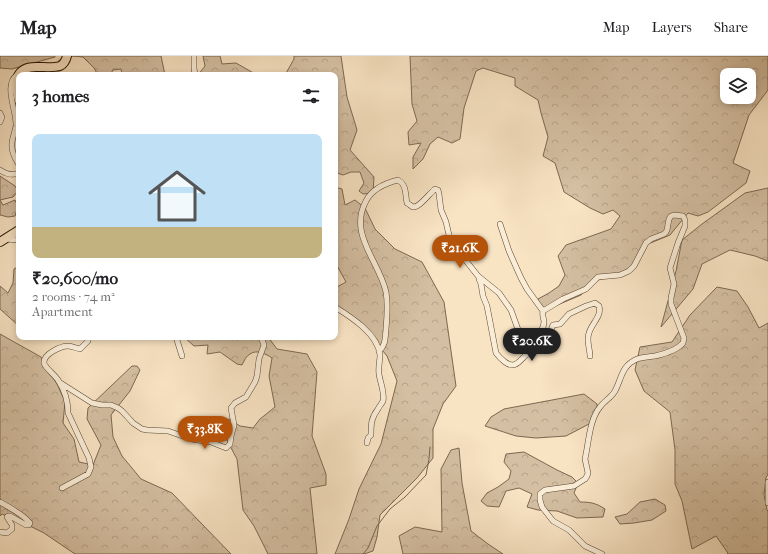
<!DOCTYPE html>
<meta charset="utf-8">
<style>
body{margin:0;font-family:"IM FELL French Canon",serif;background:#f6f6f6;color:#202124;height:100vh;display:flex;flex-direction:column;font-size:15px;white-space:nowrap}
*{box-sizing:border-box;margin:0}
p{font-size:13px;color:#757577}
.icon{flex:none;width:22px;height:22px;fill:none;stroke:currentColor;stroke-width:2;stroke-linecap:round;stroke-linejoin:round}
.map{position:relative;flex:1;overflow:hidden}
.drawer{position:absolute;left:16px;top:16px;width:322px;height:268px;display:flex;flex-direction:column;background:#fff;border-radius:8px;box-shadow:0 2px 6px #0003}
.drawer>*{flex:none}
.controls{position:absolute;left:720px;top:12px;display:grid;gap:8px}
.controls a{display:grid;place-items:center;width:36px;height:36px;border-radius:8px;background:#fff;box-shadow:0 2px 6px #0003;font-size:20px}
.price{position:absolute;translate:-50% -34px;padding:0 9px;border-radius:14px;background:#b45309;color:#fff;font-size:13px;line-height:26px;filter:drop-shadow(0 1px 2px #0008)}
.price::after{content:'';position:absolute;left:50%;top:24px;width:12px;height:9px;margin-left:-6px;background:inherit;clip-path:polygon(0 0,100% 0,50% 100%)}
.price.selected{background:#222;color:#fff}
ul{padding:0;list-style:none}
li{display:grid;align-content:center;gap:8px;height:212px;padding:0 16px}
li+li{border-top:1px solid #e0e0e0}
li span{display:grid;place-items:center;height:124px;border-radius:8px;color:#555}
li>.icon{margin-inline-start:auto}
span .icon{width:72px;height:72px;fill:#fffc;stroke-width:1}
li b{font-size:17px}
h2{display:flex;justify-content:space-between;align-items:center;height:48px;padding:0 16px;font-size:17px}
header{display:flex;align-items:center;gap:24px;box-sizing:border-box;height:56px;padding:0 20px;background:#fff;border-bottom:1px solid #e0e0e0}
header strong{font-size:19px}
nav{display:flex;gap:22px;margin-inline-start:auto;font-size:14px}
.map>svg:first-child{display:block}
.forest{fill:url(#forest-crowns);stroke:#7c6851;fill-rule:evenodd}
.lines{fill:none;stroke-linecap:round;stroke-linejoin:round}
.stream{stroke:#78644d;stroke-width:1}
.minor-casing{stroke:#594631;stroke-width:6}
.highway-casing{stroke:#241100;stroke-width:10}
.minor{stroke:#faedd8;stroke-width:5}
.highway{stroke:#f8e3c3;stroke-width:8}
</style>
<header>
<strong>Map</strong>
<nav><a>Map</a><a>Layers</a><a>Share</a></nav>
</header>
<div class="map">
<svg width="768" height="498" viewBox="0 0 768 498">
<defs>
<pattern id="forest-crowns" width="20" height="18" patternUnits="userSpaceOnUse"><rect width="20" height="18" fill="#d4bfa2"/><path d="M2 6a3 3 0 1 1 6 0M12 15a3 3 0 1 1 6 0" fill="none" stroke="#b6a38a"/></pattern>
</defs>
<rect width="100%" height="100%" fill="#f8e3c3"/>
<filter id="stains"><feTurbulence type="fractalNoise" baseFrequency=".005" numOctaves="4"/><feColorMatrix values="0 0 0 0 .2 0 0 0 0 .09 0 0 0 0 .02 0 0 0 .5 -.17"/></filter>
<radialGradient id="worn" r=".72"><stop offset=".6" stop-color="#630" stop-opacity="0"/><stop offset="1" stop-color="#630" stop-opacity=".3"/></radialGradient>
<path class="forest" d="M0 0H55V1L12 13 0 12Z
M72 0H161L165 19H122L121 13 113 14 110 19H98L94 12 83 1Z
M203 0H220L222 8 236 7 257 19H198L205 10Z
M294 0H341L347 41 357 74 350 94 374 121 373 137 363 138 359 135 364 127 360 116H351L343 119 335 116V19H285L294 3Z
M410 0H768V34L749 59 733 107 750 115 746 127 708 156 698 160 688 157 670 179 648 188 643 198 628 215 595 225 581 239 548 253 538 249V243L549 237 559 230 565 219 558 200 566 189 611 173 620 160 613 154 603 158 590 152 564 136 555 107 543 100 548 81 541 57 538 44 515 30V22L483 12 476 15 464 52 460 83 452 87 438 81 430 88 423 103 413 113V101L421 87 409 89 408 76 417 65 412 48ZM727 19H749V41H727Z
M0 120 15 130 18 135 13 141 0 144 3 149 15 144 18 151 15 160 8 161 0 159Z
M335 131 342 133 345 149 355 144 365 152 375 173 395 193 422 206 444 246 456 330 443 348 433 373V402L417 422 380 459 377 481 373 495 364 498H335L349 463 359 433 381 388 397 325 387 300 368 277 335 251V230L337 231 346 226 335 206Z
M768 132V205L755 200 730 194 702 208 693 233 661 271 676 215 682 184 702 168 745 137Z
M19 210V270L0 253V230L8 237 13 227 14 213Z
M717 231 737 235 748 251 759 272 768 267V419L766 421 764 439 767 454 768 455V498H727L728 497 716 480 692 493 682 445 675 428V394L670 356 644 335 635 314 640 291 672 286 690 259Z
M0 278 41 301 58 330 65 346 63 367 74 383 79 406 93 409 101 389 87 363 88 352 132 310H137L140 314 130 335 111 359 113 381 122 400 141 423 172 437 231 498H75L44 477 22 466 2 458 0 460Z
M184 281H268L277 293 307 298 317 316 312 380 326 418V429L310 432 317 498H268L254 470 243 454 237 403 223 377V365L229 363 240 370 253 372 260 363 275 351 269 320 272 302C266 298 257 293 250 298 246 300 244 305 242 309L237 308 220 296 207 298 208 289 194 290Z
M584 338 597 348V356L589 368 566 380 536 382 516 380 485 370 491 361 504 353Z
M459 392 462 427 471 475 488 488 503 498H403L399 480 415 471 442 476 441 413 451 394Z
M524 396 557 414 572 421 578 427 574 437 580 446C590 446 596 447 605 453L603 461 577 462 557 455 538 454 527 451 532 438 519 432 506 435 499 451 487 450 481 445 487 437 498 431 509 423 511 415 504 406 506 398Z
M655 443 665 449 666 455 652 464 634 467 620 468 615 461 627 458 640 446Z"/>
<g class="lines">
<path class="stream" d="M363 498 368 492 377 470 390 453 405 441 426 419 429 403 430 391"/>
<g class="minor-casing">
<path id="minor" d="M194 0V12L195 19
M17 19C3 29 17 55 16 70 15 77 11 84 12 91 12 98 16 103 19 109
M0 57 2 61 0 66
M0 114C6 118 12 120 19 117
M500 168 509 195 521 222 527 233 543 255
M6 183 19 184
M479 223 481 228 483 240 487 250 496 297C499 301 501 303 505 306 517 315 521 301 530 296 535 294 543 295 549 293 554 286 548 277 553 269L560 268 569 258 586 250 595 247 599 250C602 260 592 267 589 277 586 284 590 293 590 300
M335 251C351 261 378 278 380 299 380 305 378 311 379 318 380 326 385 337 383 345 382 348 379 350 378 353 371 362 371 368 371 379L368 382 367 387
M176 281 182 300
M379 295C386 289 385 282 386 273 387 262 388 247 386 236 379 205 348 178 366 145 372 133 386 127 398 124 407 129 405 138 407 147 409 148 411 150 413 151 419 152 429 138 434 134L435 133 438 134 439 138 441 154 446 166 449 179 452 187 478 220 499 237 511 254 520 279C524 282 528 282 533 281 540 278 544 272 544 265 543 260 542 259 543 255L563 243 586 233 598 221 620 219 629 215 634 210 646 187 651 183 664 178 666 176 667 174 669 163 671 160 674 159 683 160 685 164V170L678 187 670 212 674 228 671 242V248L684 282 683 287C677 294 664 298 655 300 649 301 643 301 637 303 621 310 622 322 615 335 611 342 604 345 600 351 590 363 589 383 586 398L585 403 588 417 587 420 585 423 574 430 545 434 540 438V444L542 451 553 465 569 474 585 490 602 498
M59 326 92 347 102 349H111L118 352 122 355 133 367 142 373 147 374 168 375 191 383 211 386 226 392 230 388 231 380 234 369 231 352 235 347 246 341 255 326 257 320 259 303 264 289 261 281
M768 426V447
M62 432 88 418 91 411 89 402 68 357C68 346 64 333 58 324 55 319 45 312 44 307 43 298 61 290 68 290 72 290 76 292 80 293L88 285V283L87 281
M0 446C10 452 23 458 30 467L29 469H26L10 460H8L7 461 12 469V473L7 477 0 476"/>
</g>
<g class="highway-casing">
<path id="highway" d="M19 45C14 27 14 10 38 11 45 11 54 12 60 10 64 8 66 4 67 0
M0 186 19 174"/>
</g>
<use href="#minor" class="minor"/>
<use href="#highway" class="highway"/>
</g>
<rect width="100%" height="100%" filter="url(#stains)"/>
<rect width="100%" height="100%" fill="url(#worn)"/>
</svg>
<div class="controls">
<a><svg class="icon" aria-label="layers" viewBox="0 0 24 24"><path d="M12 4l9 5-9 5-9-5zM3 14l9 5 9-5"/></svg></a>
</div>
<b class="price" style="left:460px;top:213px">₹21.6K</b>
<b class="price selected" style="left:532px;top:306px">₹20.6K</b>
<b class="price" style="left:205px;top:394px">₹33.8K</b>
<section class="drawer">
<h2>3 homes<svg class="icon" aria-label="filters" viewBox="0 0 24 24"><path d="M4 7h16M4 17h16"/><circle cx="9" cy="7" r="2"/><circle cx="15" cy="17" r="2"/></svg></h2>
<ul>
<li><span style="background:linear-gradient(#bfe0f5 75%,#c2b280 0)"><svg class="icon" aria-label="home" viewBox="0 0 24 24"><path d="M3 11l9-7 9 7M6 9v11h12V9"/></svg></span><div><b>₹20,600/mo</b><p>2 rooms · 74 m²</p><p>Apartment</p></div></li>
</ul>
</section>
</div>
